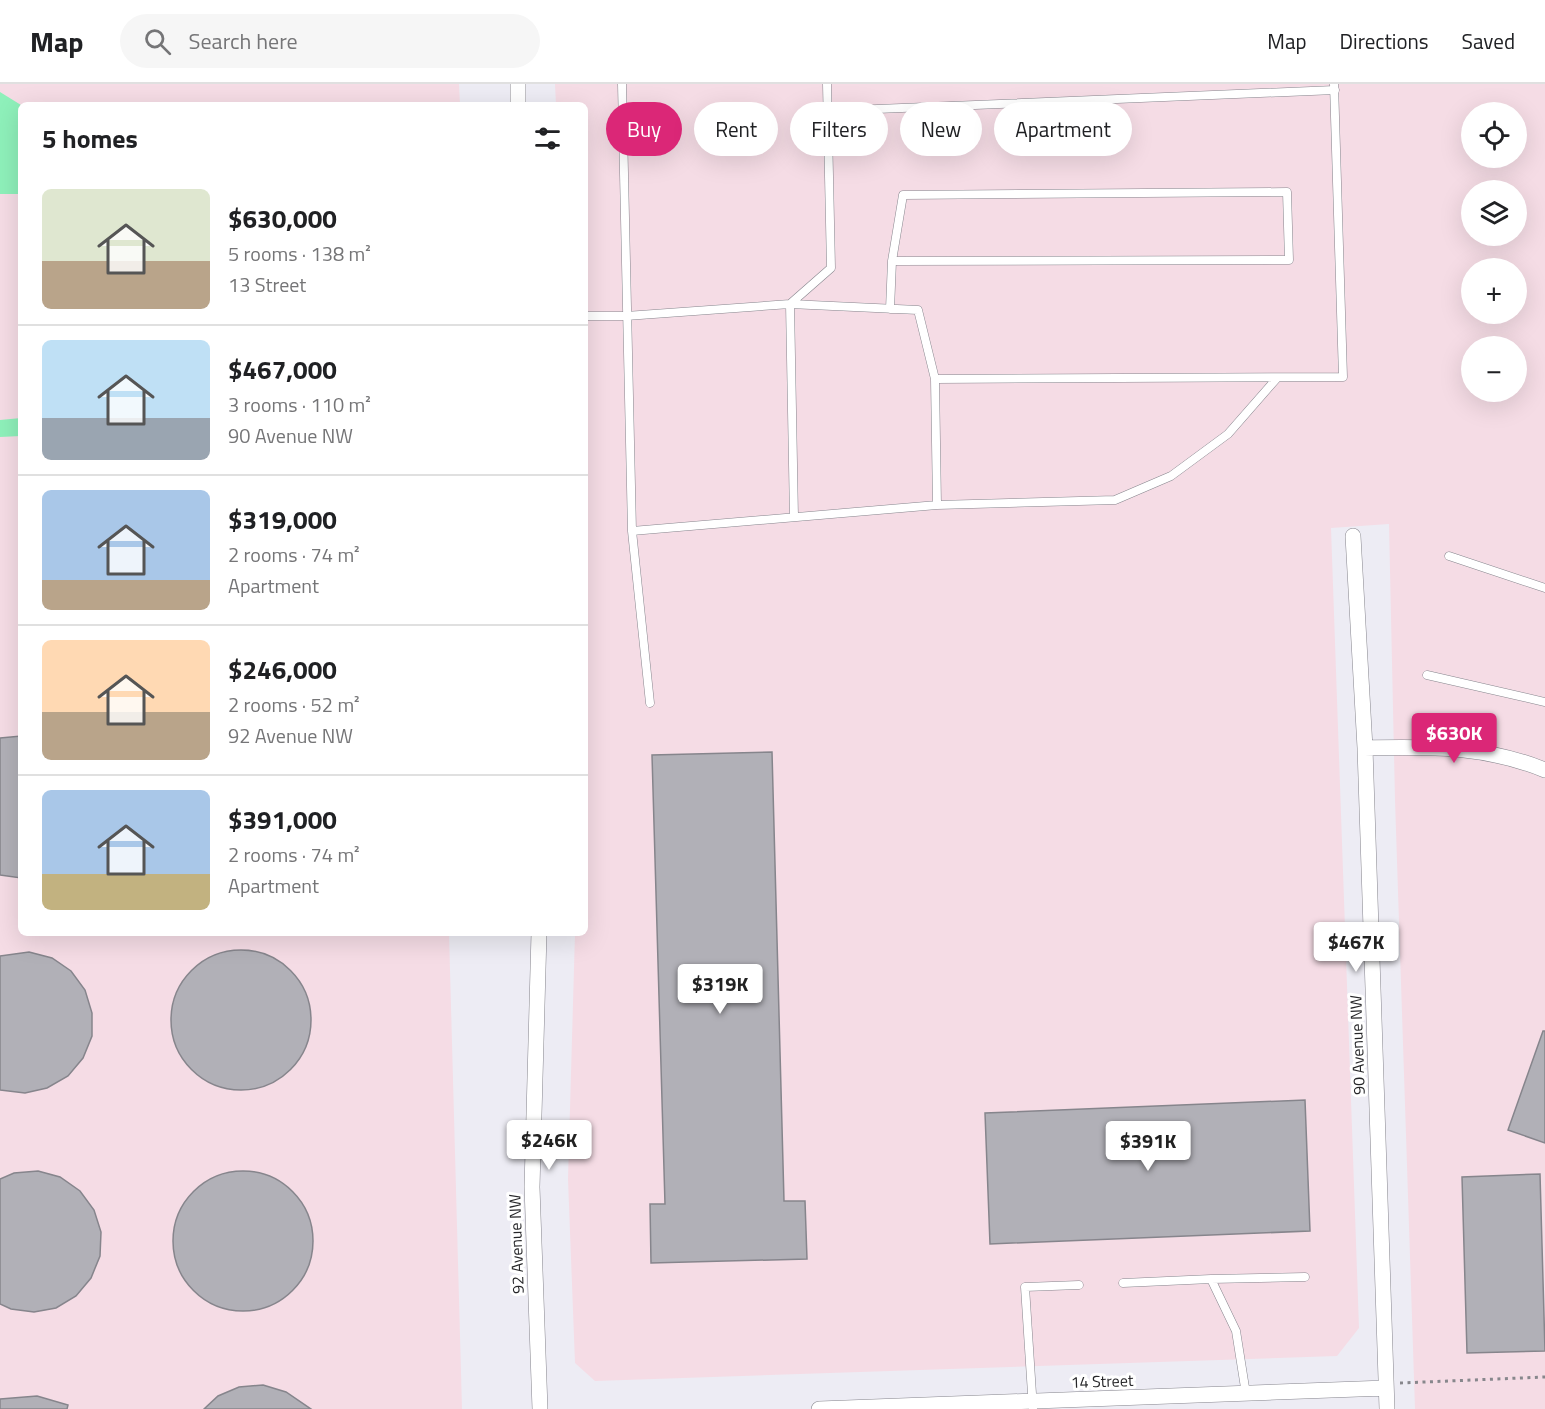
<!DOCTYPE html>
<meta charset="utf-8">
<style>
body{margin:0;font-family:"Titillium Web",sans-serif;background:#f6f6f6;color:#202124;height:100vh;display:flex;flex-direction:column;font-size:22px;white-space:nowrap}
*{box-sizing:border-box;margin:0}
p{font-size:20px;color:#757577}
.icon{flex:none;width:33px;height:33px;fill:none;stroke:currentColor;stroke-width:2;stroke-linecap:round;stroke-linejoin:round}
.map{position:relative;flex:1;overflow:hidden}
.details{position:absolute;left:18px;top:18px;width:570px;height:834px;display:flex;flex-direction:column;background:#fff;border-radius:9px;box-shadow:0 6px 24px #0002}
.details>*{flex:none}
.hud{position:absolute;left:606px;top:18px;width:570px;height:54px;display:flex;gap:12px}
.fabs{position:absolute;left:1461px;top:18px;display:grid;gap:12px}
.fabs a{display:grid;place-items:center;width:66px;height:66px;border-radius:50%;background:#fff;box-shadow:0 6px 24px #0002;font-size:30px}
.price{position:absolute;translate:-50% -51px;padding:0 14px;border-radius:6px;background:#fff;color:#222;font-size:20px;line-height:39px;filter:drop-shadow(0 2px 3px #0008)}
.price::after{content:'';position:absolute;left:50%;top:36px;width:18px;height:14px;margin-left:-9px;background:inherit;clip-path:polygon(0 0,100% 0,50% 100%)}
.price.selected{background:#db2777;color:#fff}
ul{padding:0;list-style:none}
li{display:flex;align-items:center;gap:18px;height:150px;padding:0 24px}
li+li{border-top:2px solid #e0e0e0}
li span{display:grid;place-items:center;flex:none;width:168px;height:120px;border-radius:9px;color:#555}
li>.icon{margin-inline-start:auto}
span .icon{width:72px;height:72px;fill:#fffc;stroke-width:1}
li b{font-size:26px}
h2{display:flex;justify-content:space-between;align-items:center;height:72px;padding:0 24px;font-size:26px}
.chip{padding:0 21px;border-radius:27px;background:#fff;box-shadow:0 6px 24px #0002;font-size:21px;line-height:54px}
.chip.selected{background:#db2777;color:#fff}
header{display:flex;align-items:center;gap:36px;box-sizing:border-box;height:84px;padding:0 30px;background:#fff;border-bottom:2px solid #e0e0e0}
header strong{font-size:28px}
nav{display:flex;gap:33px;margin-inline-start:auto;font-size:21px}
.search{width:420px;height:54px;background:#f6f6f6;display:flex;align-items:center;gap:15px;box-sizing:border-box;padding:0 21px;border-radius:33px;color:#757577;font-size:22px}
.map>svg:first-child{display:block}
.industrial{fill:#f5dce5;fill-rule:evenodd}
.green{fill:#8ef0ba}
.building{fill:#b1b0b7;stroke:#86858c;stroke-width:1.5}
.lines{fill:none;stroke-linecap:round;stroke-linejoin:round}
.service-casing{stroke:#86858d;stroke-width:9}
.minor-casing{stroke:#86858d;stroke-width:16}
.path{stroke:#87878c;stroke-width:3;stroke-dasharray:3 4.5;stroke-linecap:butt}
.service{stroke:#fff;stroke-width:8}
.minor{stroke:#fff;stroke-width:15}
.labels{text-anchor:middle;stroke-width:6;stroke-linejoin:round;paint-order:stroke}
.street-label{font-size:16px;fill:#262629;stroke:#fff}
</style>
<header>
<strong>Map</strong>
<div class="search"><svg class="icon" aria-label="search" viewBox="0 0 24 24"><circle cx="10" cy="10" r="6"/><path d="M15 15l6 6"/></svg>Search here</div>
<nav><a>Map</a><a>Directions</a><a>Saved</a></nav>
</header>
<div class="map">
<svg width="1545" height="1325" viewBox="0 0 1545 1325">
<rect width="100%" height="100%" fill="#edecf4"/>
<path class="industrial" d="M0 0H459L460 21H21V849H449L462 1325H0Z
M555 0H1545V1325H1415L1395 716 1389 440 1331 444 1359 1244 1337 1272 595 1297 575 1279 568 1095 575 849H585V21H556ZM1472 28H1516V74H1472ZM1472 106H1516V152H1472ZM1472 184H1516V230H1472ZM1472 262H1516V308H1472Z"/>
<path class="green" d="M0 8 21 21V110H0Z
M21 334V352L0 353V336Z"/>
<path class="building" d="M21 652V794L0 791V654Z
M772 668 784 1117H805L807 1175 651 1179 650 1120H665L652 671Z
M171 936a70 70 0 1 1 140 0a70 70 0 1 1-140 0Z
M29 868 52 874 71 887 85 906 92 929V952L83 974 68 992 47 1004 25 1009 0 1006V872Z
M1543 947H1545V1059L1508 1046Z
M1305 1016 1310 1147 990 1160 985 1029Z
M38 1087 60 1093 80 1107 94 1126 101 1148 100 1172 91 1194 76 1212 56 1224 34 1228 11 1225 0 1220V1095L14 1089Z
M173 1157a70 70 0 1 1 140 0a70 70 0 1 1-140 0Z
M1540 1090 1545 1267 1467 1269 1462 1093Z
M263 1301 286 1308 311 1325H204L218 1312 239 1303Z
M37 1312 68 1321 67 1325H0V1315Z"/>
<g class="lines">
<g class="service-casing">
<path id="service" d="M828 27 1335 6
M890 225 892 177 1289 176 1287 108 903 111 892 177
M585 232H626L790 220 918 226 935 295 937 421 632 447 622 0
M935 295 1343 293 1334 0
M937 421 1115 416 1171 392 1228 350 1277 294
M794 433 790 220 831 184 827 0
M632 447 650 619
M1449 472 1545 504
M1427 591 1545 618
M1123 1199 1211 1195
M1246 1310 1236 1247 1211 1195 1305 1193
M1033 1325 1025 1203 1079 1201"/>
</g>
<g class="minor-casing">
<path id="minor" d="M518 0V21
M1353 452 1365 664 1387 1325
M1365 664C1431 663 1483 661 1545 686
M539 849 532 1103 540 1325
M819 1325 1386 1304"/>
</g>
<path class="path" d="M1400 1299 1545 1293"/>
<use href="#service" class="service"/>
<use href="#minor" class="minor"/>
</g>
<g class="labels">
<g class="street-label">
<text transform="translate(1357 961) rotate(-92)" y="6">90 Avenue NW</text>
<text transform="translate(516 1160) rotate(-92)" y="6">92 Avenue NW</text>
<text transform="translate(1102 1297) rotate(-2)" y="6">14 Street</text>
</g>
</g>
</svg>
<div class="fabs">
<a><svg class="icon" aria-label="locate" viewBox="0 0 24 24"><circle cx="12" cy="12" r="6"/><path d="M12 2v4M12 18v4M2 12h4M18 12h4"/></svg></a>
<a><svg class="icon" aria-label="layers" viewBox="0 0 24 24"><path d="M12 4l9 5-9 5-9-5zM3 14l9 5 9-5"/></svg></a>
<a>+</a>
<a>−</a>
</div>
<b class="price selected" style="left:1454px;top:680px">$630K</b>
<b class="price" style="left:1356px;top:889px">$467K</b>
<b class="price" style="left:720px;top:931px">$319K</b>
<b class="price" style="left:549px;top:1087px">$246K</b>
<b class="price" style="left:1148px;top:1088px">$391K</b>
<div class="hud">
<a class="chip selected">Buy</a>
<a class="chip">Rent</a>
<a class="chip">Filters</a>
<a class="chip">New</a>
<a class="chip">Apartment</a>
</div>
<section class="details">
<h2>5 homes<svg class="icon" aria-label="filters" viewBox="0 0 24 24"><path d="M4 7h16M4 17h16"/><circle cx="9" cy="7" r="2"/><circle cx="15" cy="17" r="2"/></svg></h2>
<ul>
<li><span style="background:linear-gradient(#dfe7d0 60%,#b9a48a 0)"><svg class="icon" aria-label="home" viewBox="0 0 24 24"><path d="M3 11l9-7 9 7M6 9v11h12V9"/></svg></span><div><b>$630,000</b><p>5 rooms · 138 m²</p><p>13 Street</p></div></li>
<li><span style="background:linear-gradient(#bfe0f5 65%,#9aa5b1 0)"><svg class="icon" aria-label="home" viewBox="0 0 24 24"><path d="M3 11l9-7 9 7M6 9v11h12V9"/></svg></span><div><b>$467,000</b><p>3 rooms · 110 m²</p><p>90 Avenue NW</p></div></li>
<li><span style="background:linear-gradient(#a9c7e8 75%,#b9a48a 0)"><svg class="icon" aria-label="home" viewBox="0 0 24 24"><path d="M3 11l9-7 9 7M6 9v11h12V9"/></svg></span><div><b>$319,000</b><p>2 rooms · 74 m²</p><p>Apartment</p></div></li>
<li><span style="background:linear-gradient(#ffd9b3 60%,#b9a48a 0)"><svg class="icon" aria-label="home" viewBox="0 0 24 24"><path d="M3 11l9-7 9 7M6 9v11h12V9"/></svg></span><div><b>$246,000</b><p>2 rooms · 52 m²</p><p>92 Avenue NW</p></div></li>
<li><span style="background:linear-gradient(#a9c7e8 70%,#c2b280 0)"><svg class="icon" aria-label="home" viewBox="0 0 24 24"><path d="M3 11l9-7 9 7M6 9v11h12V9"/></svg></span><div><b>$391,000</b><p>2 rooms · 74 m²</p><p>Apartment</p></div></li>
</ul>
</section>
</div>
